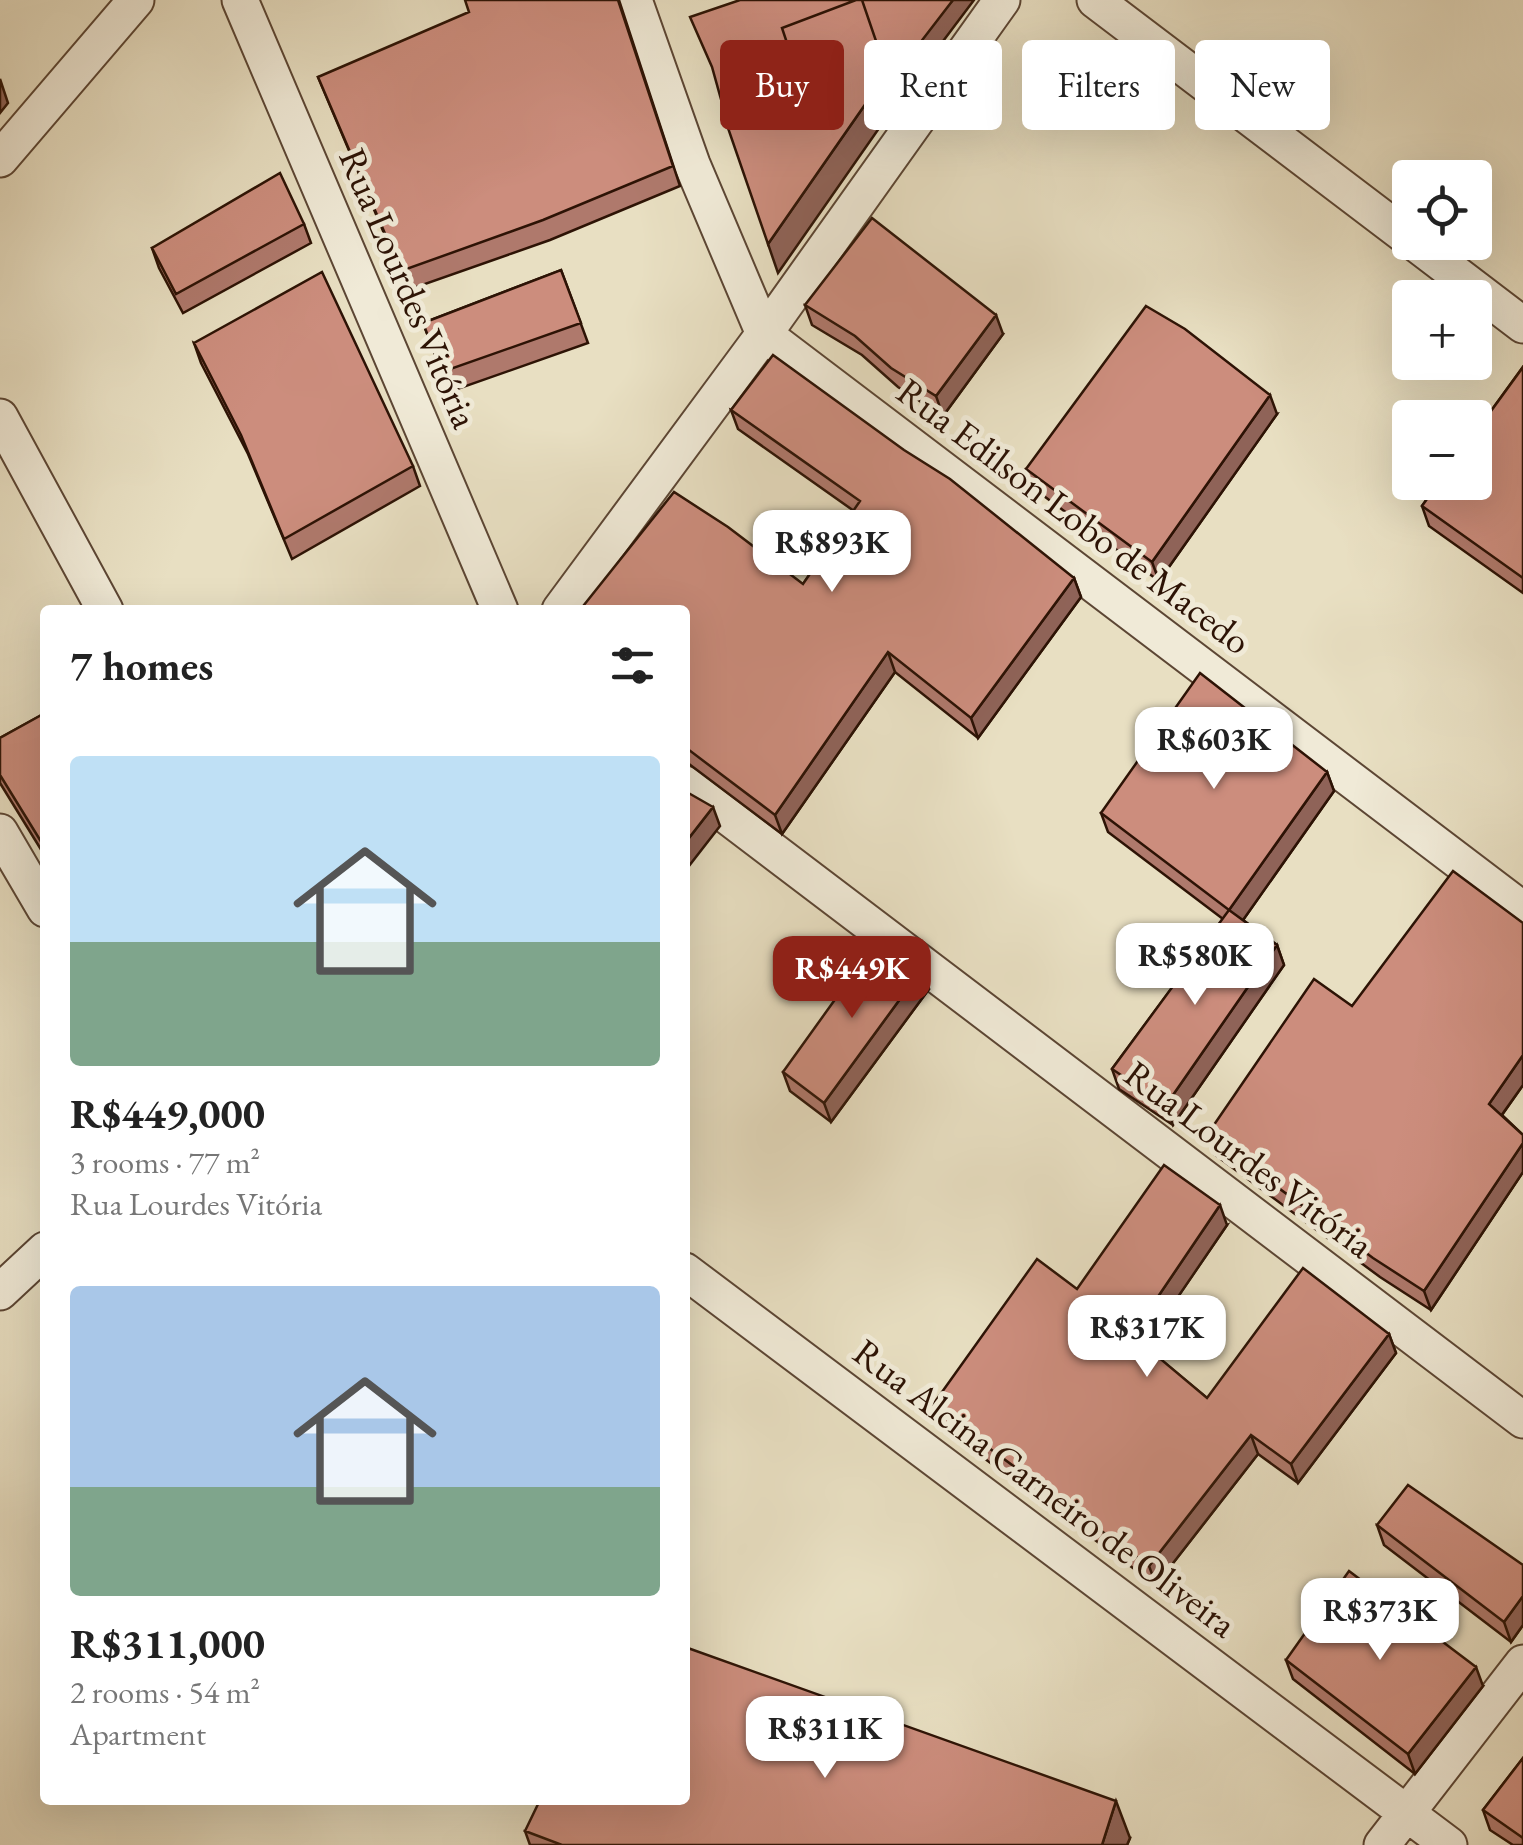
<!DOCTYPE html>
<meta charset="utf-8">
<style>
body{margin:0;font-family:"EB Garamond",serif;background:#f2f2f2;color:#222;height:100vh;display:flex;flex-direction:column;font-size:38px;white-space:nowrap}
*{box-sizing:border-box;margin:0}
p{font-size:32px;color:#767676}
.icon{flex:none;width:55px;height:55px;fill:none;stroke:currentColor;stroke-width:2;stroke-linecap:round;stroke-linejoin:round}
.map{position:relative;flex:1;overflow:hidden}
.drawer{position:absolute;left:40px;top:605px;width:650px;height:1200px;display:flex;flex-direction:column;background:#fff;border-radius:10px;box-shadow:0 10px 40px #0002}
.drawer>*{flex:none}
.banner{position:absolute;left:720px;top:40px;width:652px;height:90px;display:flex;gap:20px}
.tools{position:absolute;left:1392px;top:160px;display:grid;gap:20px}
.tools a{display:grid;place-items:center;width:100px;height:100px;border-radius:10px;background:#fff;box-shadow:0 10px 40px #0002;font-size:50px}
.price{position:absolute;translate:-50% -85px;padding:0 22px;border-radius:20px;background:#fff;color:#222;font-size:32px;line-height:65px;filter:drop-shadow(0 2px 5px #0008)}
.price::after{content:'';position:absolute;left:50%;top:60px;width:30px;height:22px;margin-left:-15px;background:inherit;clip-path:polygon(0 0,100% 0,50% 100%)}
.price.on{background:#8f2418;color:#fff}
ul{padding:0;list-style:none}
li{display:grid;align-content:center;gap:20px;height:530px;padding:0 30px}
li span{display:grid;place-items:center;height:310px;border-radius:10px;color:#555}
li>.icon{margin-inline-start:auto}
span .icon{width:180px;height:180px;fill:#fffc;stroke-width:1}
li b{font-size:42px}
h2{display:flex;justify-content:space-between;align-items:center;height:120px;padding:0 30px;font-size:42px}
.pill{padding:0 35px;border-radius:10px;background:#fff;box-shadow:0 10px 40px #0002;font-size:35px;line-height:90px}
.pill.on{background:#8f2418;color:#fff}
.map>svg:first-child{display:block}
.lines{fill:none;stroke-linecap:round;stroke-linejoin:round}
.minor-casing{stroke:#5c4634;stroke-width:39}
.minor{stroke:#f0ead7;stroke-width:35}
.wall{fill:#af796c;stroke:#2d1305;stroke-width:2.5}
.shaded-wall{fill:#8f6358;stroke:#2d1305;stroke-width:2.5}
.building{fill:#cc8d7d;stroke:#2d1305;stroke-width:2.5}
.labels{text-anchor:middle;stroke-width:10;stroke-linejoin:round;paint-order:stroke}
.street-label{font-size:38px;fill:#2d1305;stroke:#f0ead7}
</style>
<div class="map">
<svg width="1523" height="1845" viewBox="0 0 1523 1845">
<rect width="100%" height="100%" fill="#e8dfc2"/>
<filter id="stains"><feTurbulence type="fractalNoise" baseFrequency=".002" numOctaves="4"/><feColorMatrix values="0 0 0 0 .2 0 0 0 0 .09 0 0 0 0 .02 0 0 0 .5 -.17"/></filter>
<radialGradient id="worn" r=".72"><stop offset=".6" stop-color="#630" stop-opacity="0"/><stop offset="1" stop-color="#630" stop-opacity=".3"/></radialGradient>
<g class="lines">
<g class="minor-casing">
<path id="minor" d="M240 0 500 610
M634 0 692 164 764 334 1523 910
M1095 0 1410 239
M0 159 136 0
M1414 242 1523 325
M0 417 105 610
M560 610 764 334 1002 0
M685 784 1523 1420
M0 832 45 909
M685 1271 1449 1845
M0 1292 45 1250
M1382 1845 1523 1663"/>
</g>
<use href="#minor" class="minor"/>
</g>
<path class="wall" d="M619 0 680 186 550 240 408 290 318 77Z
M304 224 311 243 183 313 159 268 152 248Z
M561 270 588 343 449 392 423 323Z
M805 305 1003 334 943 416 898 387 862 355 812 325Z
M194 343 413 466 420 486 292 559 248 454 201 363Z
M1523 367V593L1429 526 1422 506Z
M731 410 1074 578 1081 597 978 738 895 672 782 834 685 761V610L803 584 854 511 738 429Z
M1277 414 1159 581 1033 488 1026 469Z
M45 713V856L0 783V738Z
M1327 772 1334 791 1243 920 1277 945 1284 965 1173 1125 1119 1089 1112 1069 1223 919 1108 832 1101 813Z
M922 969 929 989 831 1122 790 1091 783 1072Z
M1352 1006 1523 1085 1502 1115 1523 1135V1172L1431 1310 1380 1277 1214 1154 1207 1135Z
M1227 1225 1144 1346 1207 1398 1389 1334 1396 1353 1298 1483 1258 1454 1156 1585 939 1425 932 1406 1077 1289Z
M1377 1525 1523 1565V1625L1511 1642 1384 1545Z
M1286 1660 1483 1686 1415 1774 1293 1679Z
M1523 1758V1845H1513L1490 1830 1483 1810Z
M525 1831 1130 1838 1127 1845H530Z"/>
<path class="shaded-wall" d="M953 0H974L898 101 778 273 768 244 887 73Z
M0 79 8 103 0 113Z
M996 315 1003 334 943 416 936 396Z
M1270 395 1277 414 1159 581 1152 562Z
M1074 578 1081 597 978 738 971 718Z
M888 652 895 672 782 834 775 815Z
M1327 772 1334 791 1236 930 1229 910Z
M713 807 720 826 685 871V843Z
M1277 945 1284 965 1173 1125 1166 1105Z
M922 969 929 989 831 1122 824 1103Z
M1523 1055V1085L1496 1123 1489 1104Z
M1523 1143V1172L1431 1310 1424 1291Z
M1220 1205 1227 1225 1139 1354 1132 1335Z
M1389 1334 1396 1353 1298 1483 1291 1464Z
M1251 1435 1258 1454 1156 1585 1149 1566Z
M1523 1596V1625L1511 1642 1504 1622Z
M1476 1667 1483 1686 1415 1774 1408 1754Z
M1116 1801 1130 1838 1127 1845H1102Z"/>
<path class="building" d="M465 0H618L673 166 543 220 401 271 318 77 469 12Z
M740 0H856L782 28 806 100 729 128 712 67 690 17Z
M856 0H862L887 73 768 244 728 128 806 100 782 28Z
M862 0H953L890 82Z
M280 173 304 224 176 294 152 248Z
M872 218 996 315 936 396 891 368 855 336 805 305Z
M561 270 581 323 442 372 423 323Z
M322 272 413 466 284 539 241 435 194 343Z
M1146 306 1185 329 1270 395 1152 562 1026 469Z
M773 355 904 450 950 479 1074 578 971 718 888 652 775 815 685 747V610H580L674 492 728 527 803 584 860 501 731 410Z
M1523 367V578L1422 506 1439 482H1475V433Z
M1200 673 1327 772 1229 910 1101 813Z
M45 713V848L0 775V738Z
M685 791 713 807 685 843Z
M1453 871 1523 923V1055L1489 1104 1523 1135V1143L1424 1291 1373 1258 1207 1135 1314 979 1352 1006Z
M1229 910 1277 945 1166 1105 1112 1069Z
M877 941 922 969 824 1103 783 1072Z
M1164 1165 1220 1205 1132 1335 1207 1398 1303 1268 1389 1334 1291 1464 1251 1435 1149 1566 932 1406 1037 1259 1077 1289Z
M1408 1485 1523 1565V1596L1504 1622 1377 1525Z
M1349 1571 1476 1667 1408 1754 1286 1660Z
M685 1647 1116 1801 1102 1845H562L525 1831 540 1800H685Z
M1523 1758V1838L1483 1810Z"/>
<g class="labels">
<g class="street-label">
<text transform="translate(409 288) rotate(67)" y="13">Rua Lourdes Vitória</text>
<text transform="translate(1074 516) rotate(37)" y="13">Rua Edilson Lobo de Macedo</text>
<text transform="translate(1249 1159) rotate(37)" y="13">Rua Lourdes Vitória</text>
<text transform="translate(1045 1488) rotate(37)" y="13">Rua Alcina Carneiro de Oliveira</text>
</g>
</g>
<rect width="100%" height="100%" filter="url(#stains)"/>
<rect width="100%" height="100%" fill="url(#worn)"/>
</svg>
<div class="tools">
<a><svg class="icon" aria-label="locate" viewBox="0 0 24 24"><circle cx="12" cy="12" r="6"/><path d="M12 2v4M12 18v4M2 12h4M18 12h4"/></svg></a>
<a>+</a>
<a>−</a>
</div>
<b class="price" style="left:832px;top:595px">R$893K</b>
<b class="price" style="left:1214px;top:792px">R$603K</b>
<b class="price" style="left:1195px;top:1008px">R$580K</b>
<b class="price on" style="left:852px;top:1021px">R$449K</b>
<b class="price" style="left:1147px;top:1380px">R$317K</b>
<b class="price" style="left:1380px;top:1663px">R$373K</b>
<b class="price" style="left:825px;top:1781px">R$311K</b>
<div class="banner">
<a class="pill on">Buy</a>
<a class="pill">Rent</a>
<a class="pill">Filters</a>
<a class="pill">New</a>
</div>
<section class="drawer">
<h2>7 homes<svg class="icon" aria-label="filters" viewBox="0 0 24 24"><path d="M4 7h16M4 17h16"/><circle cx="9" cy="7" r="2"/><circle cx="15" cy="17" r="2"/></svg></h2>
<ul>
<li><span style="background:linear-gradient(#bfe0f5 60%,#7fa58c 0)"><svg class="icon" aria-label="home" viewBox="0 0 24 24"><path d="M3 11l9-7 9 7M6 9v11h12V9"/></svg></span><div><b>R$449,000</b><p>3 rooms · 77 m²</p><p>Rua Lourdes Vitória</p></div></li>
<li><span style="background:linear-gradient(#a9c7e8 65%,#7fa58c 0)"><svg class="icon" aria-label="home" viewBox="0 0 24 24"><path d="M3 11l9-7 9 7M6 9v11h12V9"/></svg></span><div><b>R$311,000</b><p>2 rooms · 54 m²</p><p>Apartment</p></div></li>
</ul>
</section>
</div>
